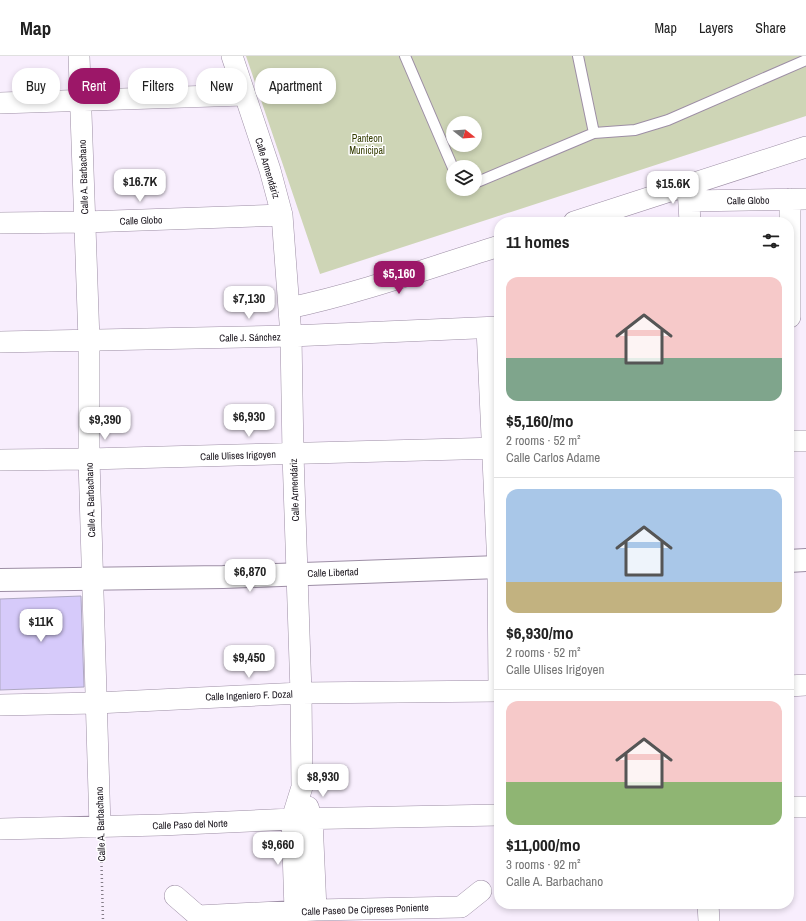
<!DOCTYPE html>
<meta charset="utf-8">
<style>
body{margin:0;font-family:"Archivo Narrow",sans-serif;background:#f6f6f6;color:#222;height:100vh;display:flex;flex-direction:column;font-size:15px;white-space:nowrap}
*{box-sizing:border-box;margin:0}
p{font-size:13px;color:#767676}
.icon{flex:none;width:22px;height:22px;fill:none;stroke:currentColor;stroke-width:2;stroke-linecap:round;stroke-linejoin:round}
.map{position:relative;flex:1;overflow:hidden}
.panel{position:absolute;left:494px;top:161px;width:300px;height:692px;display:flex;flex-direction:column;background:#fff;border-radius:16px;box-shadow:0 2px 6px #0003}
.panel>*{flex:none}
.top-card{position:absolute;left:12px;top:12px;width:380px;height:36px;display:flex;gap:8px}
.needle{width:26px;rotate:107deg}
.buttons{position:absolute;left:446px;top:60px;display:grid;gap:8px}
.buttons a{display:grid;place-items:center;width:36px;height:36px;border-radius:50%;background:#fff;box-shadow:0 2px 6px #0003;font-size:20px}
.price{position:absolute;translate:-50% -34px;padding:0 9px;border-radius:8px;background:#fff;color:#222;font-size:13px;line-height:26px;filter:drop-shadow(0 1px 2px #0008)}
.price::after{content:'';position:absolute;left:50%;top:24px;width:12px;height:9px;margin-left:-6px;background:inherit;clip-path:polygon(0 0,100% 0,50% 100%)}
.price.selected{background:#9c1768;color:#fff}
ul{padding:0;list-style:none}
li{display:grid;align-content:center;gap:8px;height:212px;padding:0 12px}
li+li{border-top:1px solid #e0e0e0}
li span{display:grid;place-items:center;height:124px;border-radius:12px;color:#555}
li>.icon{margin-inline-start:auto}
span .icon{width:72px;height:72px;fill:#fffc;stroke-width:1}
li b{font-size:17px}
h2{display:flex;justify-content:space-between;align-items:center;height:48px;padding:0 12px;font-size:17px}
.pill{padding:0 14px;border-radius:16px;background:#fff;box-shadow:0 2px 6px #0003;font-size:14px;line-height:36px}
.pill.selected{background:#9c1768;color:#fff}
header{display:flex;align-items:center;gap:24px;box-sizing:border-box;height:56px;padding:0 20px;background:#fff;border-bottom:1px solid #e0e0e0}
header strong{font-size:19px}
nav{display:flex;gap:22px;margin-inline-start:auto;font-size:14px}
.map>svg:first-child{display:block}
.green{fill:#ced5b6;fill-rule:evenodd}
.building{fill:#d6cafa;stroke:#aea8c2}
.lines{fill:none;stroke-linecap:round;stroke-linejoin:round}
.service-casing{stroke:#9d8ea5;stroke-width:12}
.minor-casing{stroke:#9d8ea5;stroke-width:22}
.tertiary-casing{stroke:#9d8ea5;stroke-width:24}
.path{stroke:#837c87;stroke-width:2.5;stroke-dasharray:1 3;stroke-linecap:butt}
.service{stroke:#fff;stroke-width:10}
.minor{stroke:#fff;stroke-width:21}
.tertiary{stroke:#fff;stroke-width:22}
.labels{text-anchor:middle;stroke-width:3;stroke-linejoin:round;paint-order:stroke}
.park-label{font-size:10px;fill:#353d02;stroke:#fff}
.street-label{font-size:10px;fill:#161119;stroke:#fff}
</style>
<header>
<strong>Map</strong>
<nav><a>Map</a><a>Layers</a><a>Share</a></nav>
</header>
<div class="map">
<svg width="806" height="865" viewBox="0 0 806 865">
<rect width="100%" height="100%" fill="#f8eefd"/>
<path class="green" d="M246 0H806V60L320 218ZM453 67H475V89H453ZM453 111H475V133H453Z"/>
<path class="building" d="M81 540 84 631 0 634V543Z"/>
<g class="lines">
<g class="service-casing">
<path id="service" d="M405 0 453 112
M578 0 594 77
M475 127 594 77 635 74 668 64 806 4"/>
</g>
<g class="minor-casing">
<path id="minor" d="M79 0 89 285V403L100 771
M232 0 270 114 282 159 291 280 293 398 301 637 302 731 292 763 295 855
M0 47 244 39
M688 132 690 166
M690 145 806 143
M574 166 806 91
M0 167 85 166 282 159
M289 252C360 237 429 212 499 190
M790 261V143
M487 272 498 511 499 635
M0 286 291 280 499 271
M789 385H806
M0 404 89 403 499 392
M789 630 806 629
M0 649 96 647 301 637 499 635
M308 751 312 763 316 854
M789 751H806
M0 773 161 769 292 763 499 759
M175 840 198 860
M708 848 709 865
M461 851 481 835
M198 860 316 854 461 851"/>
</g>
<g class="tertiary-casing">
<path id="tertiary" d="M789 505 806 504
M0 524 223 521 499 511"/>
</g>
<path class="path" d="M101 790 103 865"/>
<use href="#service" class="service"/>
<use href="#minor" class="minor"/>
<use href="#tertiary" class="tertiary"/>
</g>
<g class="labels">
<g class="park-label">
<text x="367" y="86">Panteon<tspan x="367" dy="12">Municipal</tspan></text>
</g>
<g class="street-label">
<text transform="translate(268 112) rotate(73)" y="4">Calle Armendáriz</text>
<text transform="translate(83 121) rotate(-92)" y="4">Calle A. Barbachano</text>
<text transform="translate(748 144) rotate(-1)" y="4">Calle Globo</text>
<text transform="translate(141 164) rotate(-2)" y="4">Calle Globo</text>
<text transform="translate(250 281) rotate(-1)" y="4">Calle J. Sánchez</text>
<text transform="translate(238 399) rotate(-2)" y="4">Calle Ulises Irigoyen</text>
<text transform="translate(294 434) rotate(-92)" y="4">Calle Armendáriz</text>
<text transform="translate(90 444) rotate(-92)" y="4">Calle A. Barbachano</text>
<text transform="translate(333 516) rotate(-2)" y="4">Calle Libertad</text>
<text transform="translate(249 639) rotate(-2)" y="4">Calle Ingeniero F. Dozal</text>
<text transform="translate(100 768) rotate(-92)" y="4">Calle A. Barbachano</text>
<text transform="translate(190 768) rotate(-2)" y="4">Calle Paso del Norte</text>
<text transform="translate(365 853) rotate(-2)" y="4">Calle Paseo De Cipreses Poniente</text>
</g>
</g>
</svg>
<div class="buttons">
<a><svg class="needle" viewBox="-14 -14 28 28"><path d="M0-13l5 13h-10z" fill="#e53935"/><path d="M0 13l5-13h-10z" fill="#767676"/></svg></a>
<a><svg class="icon" aria-label="layers" viewBox="0 0 24 24"><path d="M12 4l9 5-9 5-9-5zM3 14l9 5 9-5"/></svg></a>
</div>
<b class="price" style="left:140px;top:147px">$16.7K</b>
<b class="price" style="left:673px;top:149px">$15.6K</b>
<b class="price selected" style="left:399px;top:239px">$5,160</b>
<b class="price" style="left:249px;top:264px">$7,130</b>
<b class="price" style="left:249px;top:382px">$6,930</b>
<b class="price" style="left:105px;top:385px">$9,390</b>
<b class="price" style="left:250px;top:537px">$6,870</b>
<b class="price" style="left:41px;top:587px">$11K</b>
<b class="price" style="left:249px;top:623px">$9,450</b>
<b class="price" style="left:323px;top:742px">$8,930</b>
<b class="price" style="left:278px;top:810px">$9,660</b>
<div class="top-card">
<a class="pill">Buy</a>
<a class="pill selected">Rent</a>
<a class="pill">Filters</a>
<a class="pill">New</a>
<a class="pill">Apartment</a>
</div>
<section class="panel">
<h2>11 homes<svg class="icon" aria-label="filters" viewBox="0 0 24 24"><path d="M4 7h16M4 17h16"/><circle cx="9" cy="7" r="2"/><circle cx="15" cy="17" r="2"/></svg></h2>
<ul>
<li><span style="background:linear-gradient(#f6c9c9 65%,#7fa58c 0)"><svg class="icon" aria-label="home" viewBox="0 0 24 24"><path d="M3 11l9-7 9 7M6 9v11h12V9"/></svg></span><div><b>$5,160/mo</b><p>2 rooms · 52 m²</p><p>Calle Carlos Adame</p></div></li>
<li><span style="background:linear-gradient(#a9c7e8 75%,#c2b280 0)"><svg class="icon" aria-label="home" viewBox="0 0 24 24"><path d="M3 11l9-7 9 7M6 9v11h12V9"/></svg></span><div><b>$6,930/mo</b><p>2 rooms · 52 m²</p><p>Calle Ulises Irigoyen</p></div></li>
<li><span style="background:linear-gradient(#f6c9c9 65%,#8fb573 0)"><svg class="icon" aria-label="home" viewBox="0 0 24 24"><path d="M3 11l9-7 9 7M6 9v11h12V9"/></svg></span><div><b>$11,000/mo</b><p>3 rooms · 92 m²</p><p>Calle A. Barbachano</p></div></li>
</ul>
</section>
</div>
